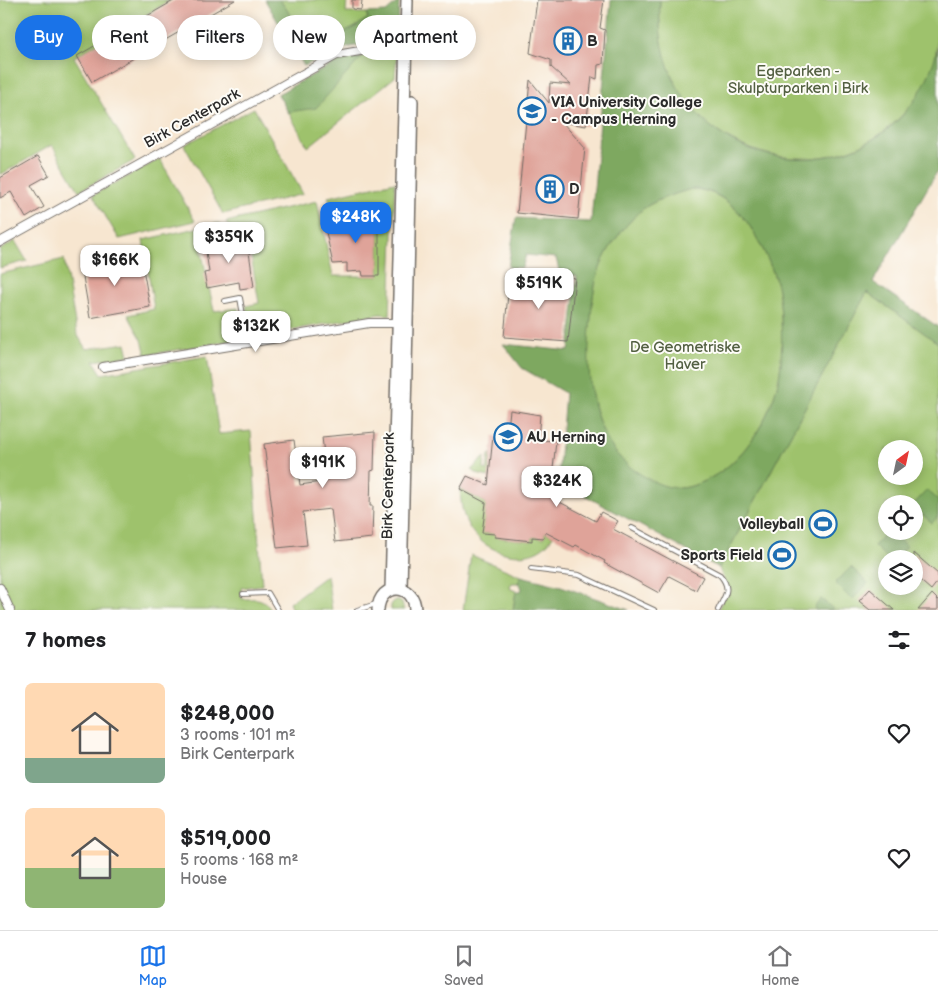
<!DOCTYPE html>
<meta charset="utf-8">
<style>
body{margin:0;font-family:"Balsamiq Sans",sans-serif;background:#f2f2f2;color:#202124;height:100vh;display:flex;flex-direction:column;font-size:19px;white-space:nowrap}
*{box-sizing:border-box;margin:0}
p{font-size:16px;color:#757577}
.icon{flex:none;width:28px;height:28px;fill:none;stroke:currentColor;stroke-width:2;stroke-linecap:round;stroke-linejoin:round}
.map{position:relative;height:610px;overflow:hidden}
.sheet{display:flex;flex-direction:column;background:#fff;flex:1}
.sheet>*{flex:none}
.top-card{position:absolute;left:15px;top:15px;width:500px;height:45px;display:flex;gap:10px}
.needle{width:32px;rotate:33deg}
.buttons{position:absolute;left:878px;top:440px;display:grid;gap:10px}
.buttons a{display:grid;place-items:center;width:45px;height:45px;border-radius:50%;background:#fff;box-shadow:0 2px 12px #0003;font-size:25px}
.price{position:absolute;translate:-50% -42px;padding:0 11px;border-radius:10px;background:#fff;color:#222;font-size:16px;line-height:32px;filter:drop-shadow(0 1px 2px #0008)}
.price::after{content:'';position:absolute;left:50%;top:30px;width:15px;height:11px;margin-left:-8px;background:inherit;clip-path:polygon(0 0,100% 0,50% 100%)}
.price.active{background:#1a73e8;color:#fff}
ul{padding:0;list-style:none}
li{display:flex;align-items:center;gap:15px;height:125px;padding:0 25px}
li span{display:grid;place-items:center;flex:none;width:140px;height:100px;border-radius:8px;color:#555}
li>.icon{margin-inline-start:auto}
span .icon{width:60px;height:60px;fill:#fffc;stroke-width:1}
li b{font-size:21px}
h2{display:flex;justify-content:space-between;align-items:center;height:60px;padding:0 25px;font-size:21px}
.pill{padding:0 18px;border-radius:22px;background:#fff;box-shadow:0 2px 12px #0003;font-size:18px;line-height:45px}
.pill.active{background:#1a73e8;color:#fff}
.menu{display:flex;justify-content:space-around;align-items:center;height:70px;border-top:1px solid #e0e0e0;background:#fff;font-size:14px;color:#757577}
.menu a{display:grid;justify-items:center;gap:2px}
.menu .active{color:#1a73e8}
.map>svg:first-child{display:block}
.green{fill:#9ec26c;stroke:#64764c;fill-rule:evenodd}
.forest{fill:#7ea860;stroke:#546a46;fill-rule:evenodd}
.building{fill:#dfa399}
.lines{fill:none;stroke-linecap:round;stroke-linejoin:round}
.lane-casing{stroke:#726c65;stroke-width:6}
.street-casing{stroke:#726c65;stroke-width:10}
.secondary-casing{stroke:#726c65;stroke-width:14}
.lane{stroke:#fff;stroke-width:4}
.street{stroke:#fff;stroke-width:8}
.secondary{stroke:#fff;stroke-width:11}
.labels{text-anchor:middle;stroke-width:4;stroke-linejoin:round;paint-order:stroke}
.poi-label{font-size:15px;font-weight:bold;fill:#2b2b2b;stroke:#fdfcf7;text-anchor:start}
.park-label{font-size:15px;fill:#536042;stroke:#fdfcf7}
.street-label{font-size:15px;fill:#2b2b2b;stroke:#fdfcf7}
</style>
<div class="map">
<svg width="938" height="610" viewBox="0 0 938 610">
<rect width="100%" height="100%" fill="#fdfcf7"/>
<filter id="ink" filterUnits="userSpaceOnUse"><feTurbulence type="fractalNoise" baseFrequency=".02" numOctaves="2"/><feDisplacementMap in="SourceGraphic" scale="10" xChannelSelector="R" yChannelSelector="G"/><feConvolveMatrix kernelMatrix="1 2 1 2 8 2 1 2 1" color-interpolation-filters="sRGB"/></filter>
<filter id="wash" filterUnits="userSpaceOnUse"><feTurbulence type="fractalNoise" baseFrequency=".0096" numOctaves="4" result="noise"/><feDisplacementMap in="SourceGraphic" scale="20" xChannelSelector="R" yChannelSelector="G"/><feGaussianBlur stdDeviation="1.12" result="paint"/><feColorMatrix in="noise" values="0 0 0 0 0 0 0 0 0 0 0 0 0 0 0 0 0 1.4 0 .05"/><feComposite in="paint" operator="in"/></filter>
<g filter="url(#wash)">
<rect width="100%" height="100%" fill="#f7e6d0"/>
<path class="green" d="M0 0H171L74 57 135 160 79 191 52 145 0 175Z
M280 0H347L346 13H366L368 18C362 22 354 29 348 31 335 35 312 32 301 24 292 18 286 9 280 0Z
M660 0H938C938 21 938 44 934 64 924 92 905 116 882 133 809 185 699 153 668 67 660 45 659 23 660 0Z
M387 52 397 53 395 77 308 147 278 94 340 60Z
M254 108 303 194 223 214 184 145Z
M160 159 195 221 119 239 93 195Z
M395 182 390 315 380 314 252 337 246 306 259 303 248 237 236 238 226 222 317 201 333 276H379V214L341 220 328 197Z
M691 189C716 189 738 207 751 228 763 248 776 273 779 296 782 314 782 345 781 363 778 408 745 465 702 482 691 487 680 490 668 487 655 485 644 477 633 470 598 446 587 388 587 349 588 337 590 325 591 314 593 298 594 282 600 268 607 248 623 228 638 213 650 201 675 194 691 189Z
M219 223 227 239 200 244 214 311 238 308 242 339 146 355 142 340 128 315 154 309 143 240Z
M15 241 27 261 0 268V250Z
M64 259 77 334 86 349 126 343 129 356 94 361 102 374 207 356 219 434 251 431 262 585 241 588 242 599C257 599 262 596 271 610H0V274Z
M867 292 938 343V610H718L727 589 719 568ZM886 449H914V476H886ZM886 504H914V531H886ZM886 559H914V586H886Z
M491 453 489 477 480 475 471 470 485 457 484 469 487 470 489 455Z
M460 489 486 503 483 533 495 534V537L532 541V537L544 538 545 532 553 536C535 567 488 556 471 530 462 517 461 504 460 489Z
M471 555 521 576 518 583H512L510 586 511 589 516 591 513 610H463Z
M327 575 332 610H292L289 603Z
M394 601H399L402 603 404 610H391V605Z"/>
<path class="forest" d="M265 0H280C286 9 292 18 301 24 312 32 335 35 347 31 354 29 362 22 368 18L366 13 386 12 399 1 398 40 363 44 341 49 304 66Z
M611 0H660C648 182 895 220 938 47V170L873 282 938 327V343L867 292 719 568 558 481 565 393 522 368 503 344 569 351 577 276 560 274 556 258 526 255 522 268 508 267 516 218 591 222ZM691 189C716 188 738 207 751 228 763 248 776 272 779 296 782 314 782 345 781 363 778 408 745 465 702 482 695 485 688 488 680 488 663 488 650 480 637 472 588 440 585 369 591 318 592 301 594 284 600 268 607 248 623 228 638 213 650 201 675 194 691 189Z
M362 57 316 108 288 112 278 94 340 60Z
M927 490 938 500V516L932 523 914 507V504Z
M887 531H890L906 546 895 559H888L874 546Z
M851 567 868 583 852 600 835 583Z
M521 576 561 586 629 610H513L516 591H521L522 588 518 583Z
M821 599 833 609V610H816L814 608Z"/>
<g id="blocks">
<path class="building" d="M175 0H235L92 82 77 56Z
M352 0H362L361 10 352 9Z
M537 0H604L600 28 605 30 603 64 598 65 597 79 592 77 586 126 562 122 585 148 578 219 517 213 530 80 549 103 550 83 571 85 551 67V60L530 53Z
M38 156 49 175 31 185 44 207 26 218 11 192 0 198V178Z
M379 214V276H363L362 271 347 272V263L333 264 324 223Z
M247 238 254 287 240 289 239 282 207 288 204 273 209 272 205 245Z
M125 257 126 266 142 263 150 307 90 318 81 265Z
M510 272 523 273 527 282 533 287 542 290H555L556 275 575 278 568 342 504 337Z
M510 410 540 415 538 440 556 441 550 497 596 521 601 512 618 521 613 529 703 577 696 590 669 576 659 593 604 563 605 561 576 545 574 547 545 532 544 538 532 537V541L495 537V534L482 533 486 503 460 489 467 476 488 485 493 436 507 437Z
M375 432 374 470 371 471 370 506H373L372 538 335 542 331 509 303 512 307 545 277 548 264 444 294 440 300 485 327 481 322 437Z
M914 553 938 574V581L931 590 914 575Z
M870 589 894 610H870L859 601Z
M932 594 938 600V610H918Z"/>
</g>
</g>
<g filter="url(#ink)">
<use href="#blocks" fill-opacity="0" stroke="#726c65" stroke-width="1"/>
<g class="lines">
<g class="lane-casing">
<path id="lane" d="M225 301 240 298 248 343
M632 528 720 575C732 589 725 595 718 610
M531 569 579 575 654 610
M243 594 268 593 278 610
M357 610 376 604"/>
</g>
<g class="street-casing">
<path id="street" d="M0 242 337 55 388 46H414
M103 367 369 323H403
M0 588 10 610"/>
</g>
<g class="secondary-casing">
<path id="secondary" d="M401 589 412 101
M391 590 407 0
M378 610C379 582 415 582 415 610"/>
</g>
<use href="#lane" class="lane"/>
<use href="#street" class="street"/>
<use href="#secondary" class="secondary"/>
</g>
</g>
<defs>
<g id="building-ring" transform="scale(1.4375)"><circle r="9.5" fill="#fdfcf7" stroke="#1f6fb2" stroke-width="1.5"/><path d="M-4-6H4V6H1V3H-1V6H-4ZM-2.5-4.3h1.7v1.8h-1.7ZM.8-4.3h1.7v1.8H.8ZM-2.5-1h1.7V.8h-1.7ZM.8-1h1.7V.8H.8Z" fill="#1f6fb2"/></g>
<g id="university-ring" transform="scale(1.4375)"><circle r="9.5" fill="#fdfcf7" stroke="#1f6fb2" stroke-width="1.5"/><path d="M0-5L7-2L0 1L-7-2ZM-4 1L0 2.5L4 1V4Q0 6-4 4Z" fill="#1f6fb2"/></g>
<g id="school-ring" transform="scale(1.4375)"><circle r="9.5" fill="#fdfcf7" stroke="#1f6fb2" stroke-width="1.5"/><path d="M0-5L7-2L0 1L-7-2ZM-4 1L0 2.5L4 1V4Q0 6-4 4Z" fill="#1f6fb2"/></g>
<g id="stadium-ring" transform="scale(1.4375)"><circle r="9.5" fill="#fdfcf7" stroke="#1f6fb2" stroke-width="1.5"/><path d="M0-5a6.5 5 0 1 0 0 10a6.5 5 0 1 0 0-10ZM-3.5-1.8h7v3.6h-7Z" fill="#1f6fb2"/></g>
</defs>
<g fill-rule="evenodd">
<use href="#building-ring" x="568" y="41"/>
<use href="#university-ring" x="532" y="111"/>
<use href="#building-ring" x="550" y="189"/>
<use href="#school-ring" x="508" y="437"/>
<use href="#stadium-ring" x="823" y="524"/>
<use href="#stadium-ring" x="782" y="555"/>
</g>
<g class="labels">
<g class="poi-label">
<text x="587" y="46">B</text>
<text x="551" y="107">VIA University College<tspan x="551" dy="17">- Campus Herning</tspan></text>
<text x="569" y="194">D</text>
<text x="527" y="442">AU Herning</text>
<text x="804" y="529" text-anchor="end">Volleyball</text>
<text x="763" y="560" text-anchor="end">Sports Field</text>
</g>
<g class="park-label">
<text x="798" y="76">Egeparken -<tspan x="798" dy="17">Skulpturparken i Birk</tspan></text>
<text x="685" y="352">De Geometriske<tspan x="685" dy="17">Haver</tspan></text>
</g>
<g class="street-label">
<text transform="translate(192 118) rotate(-29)" y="5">Birk Centerpark</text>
<text transform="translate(388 486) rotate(-89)" y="5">Birk Centerpark</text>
</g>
</g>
</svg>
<div class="buttons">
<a><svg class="needle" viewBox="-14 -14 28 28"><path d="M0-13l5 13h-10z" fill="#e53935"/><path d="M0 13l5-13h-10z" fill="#757577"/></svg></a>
<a><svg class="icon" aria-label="locate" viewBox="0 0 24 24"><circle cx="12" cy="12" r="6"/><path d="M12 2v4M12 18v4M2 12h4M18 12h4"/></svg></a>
<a><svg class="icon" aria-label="layers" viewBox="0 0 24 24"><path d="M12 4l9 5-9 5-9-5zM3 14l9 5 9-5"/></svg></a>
</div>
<b class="price active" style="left:356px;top:244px">$248K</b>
<b class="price" style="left:229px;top:264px">$359K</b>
<b class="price" style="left:115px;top:287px">$166K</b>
<b class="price" style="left:539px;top:310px">$519K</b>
<b class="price" style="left:256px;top:353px">$132K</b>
<b class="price" style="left:323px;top:489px">$191K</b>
<b class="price" style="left:557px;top:508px">$324K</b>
<div class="top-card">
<a class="pill active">Buy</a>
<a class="pill">Rent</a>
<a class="pill">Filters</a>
<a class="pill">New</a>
<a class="pill">Apartment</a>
</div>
</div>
<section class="sheet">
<h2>7 homes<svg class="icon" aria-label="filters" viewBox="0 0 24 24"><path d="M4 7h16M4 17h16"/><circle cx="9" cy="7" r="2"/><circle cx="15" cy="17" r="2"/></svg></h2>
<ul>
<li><span style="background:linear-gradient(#ffd9b3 75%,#7fa58c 0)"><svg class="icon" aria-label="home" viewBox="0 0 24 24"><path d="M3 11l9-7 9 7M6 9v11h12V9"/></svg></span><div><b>$248,000</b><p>3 rooms · 101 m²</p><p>Birk Centerpark</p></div><svg class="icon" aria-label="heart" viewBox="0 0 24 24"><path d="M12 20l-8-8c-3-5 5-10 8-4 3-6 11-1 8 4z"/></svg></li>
<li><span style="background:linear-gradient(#ffd9b3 60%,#8fb573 0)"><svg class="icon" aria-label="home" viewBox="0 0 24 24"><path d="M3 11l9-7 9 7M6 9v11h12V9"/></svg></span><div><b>$519,000</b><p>5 rooms · 168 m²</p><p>House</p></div><svg class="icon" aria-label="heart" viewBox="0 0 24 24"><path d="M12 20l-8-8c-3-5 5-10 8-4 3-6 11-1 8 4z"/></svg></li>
</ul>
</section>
<nav class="menu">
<a class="active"><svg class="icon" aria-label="map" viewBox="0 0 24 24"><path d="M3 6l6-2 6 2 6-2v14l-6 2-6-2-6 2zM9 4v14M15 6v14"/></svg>Map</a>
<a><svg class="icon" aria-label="saved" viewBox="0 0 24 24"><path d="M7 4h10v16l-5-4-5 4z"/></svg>Saved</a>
<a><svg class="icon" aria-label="home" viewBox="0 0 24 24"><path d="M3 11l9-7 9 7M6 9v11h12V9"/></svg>Home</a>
</nav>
